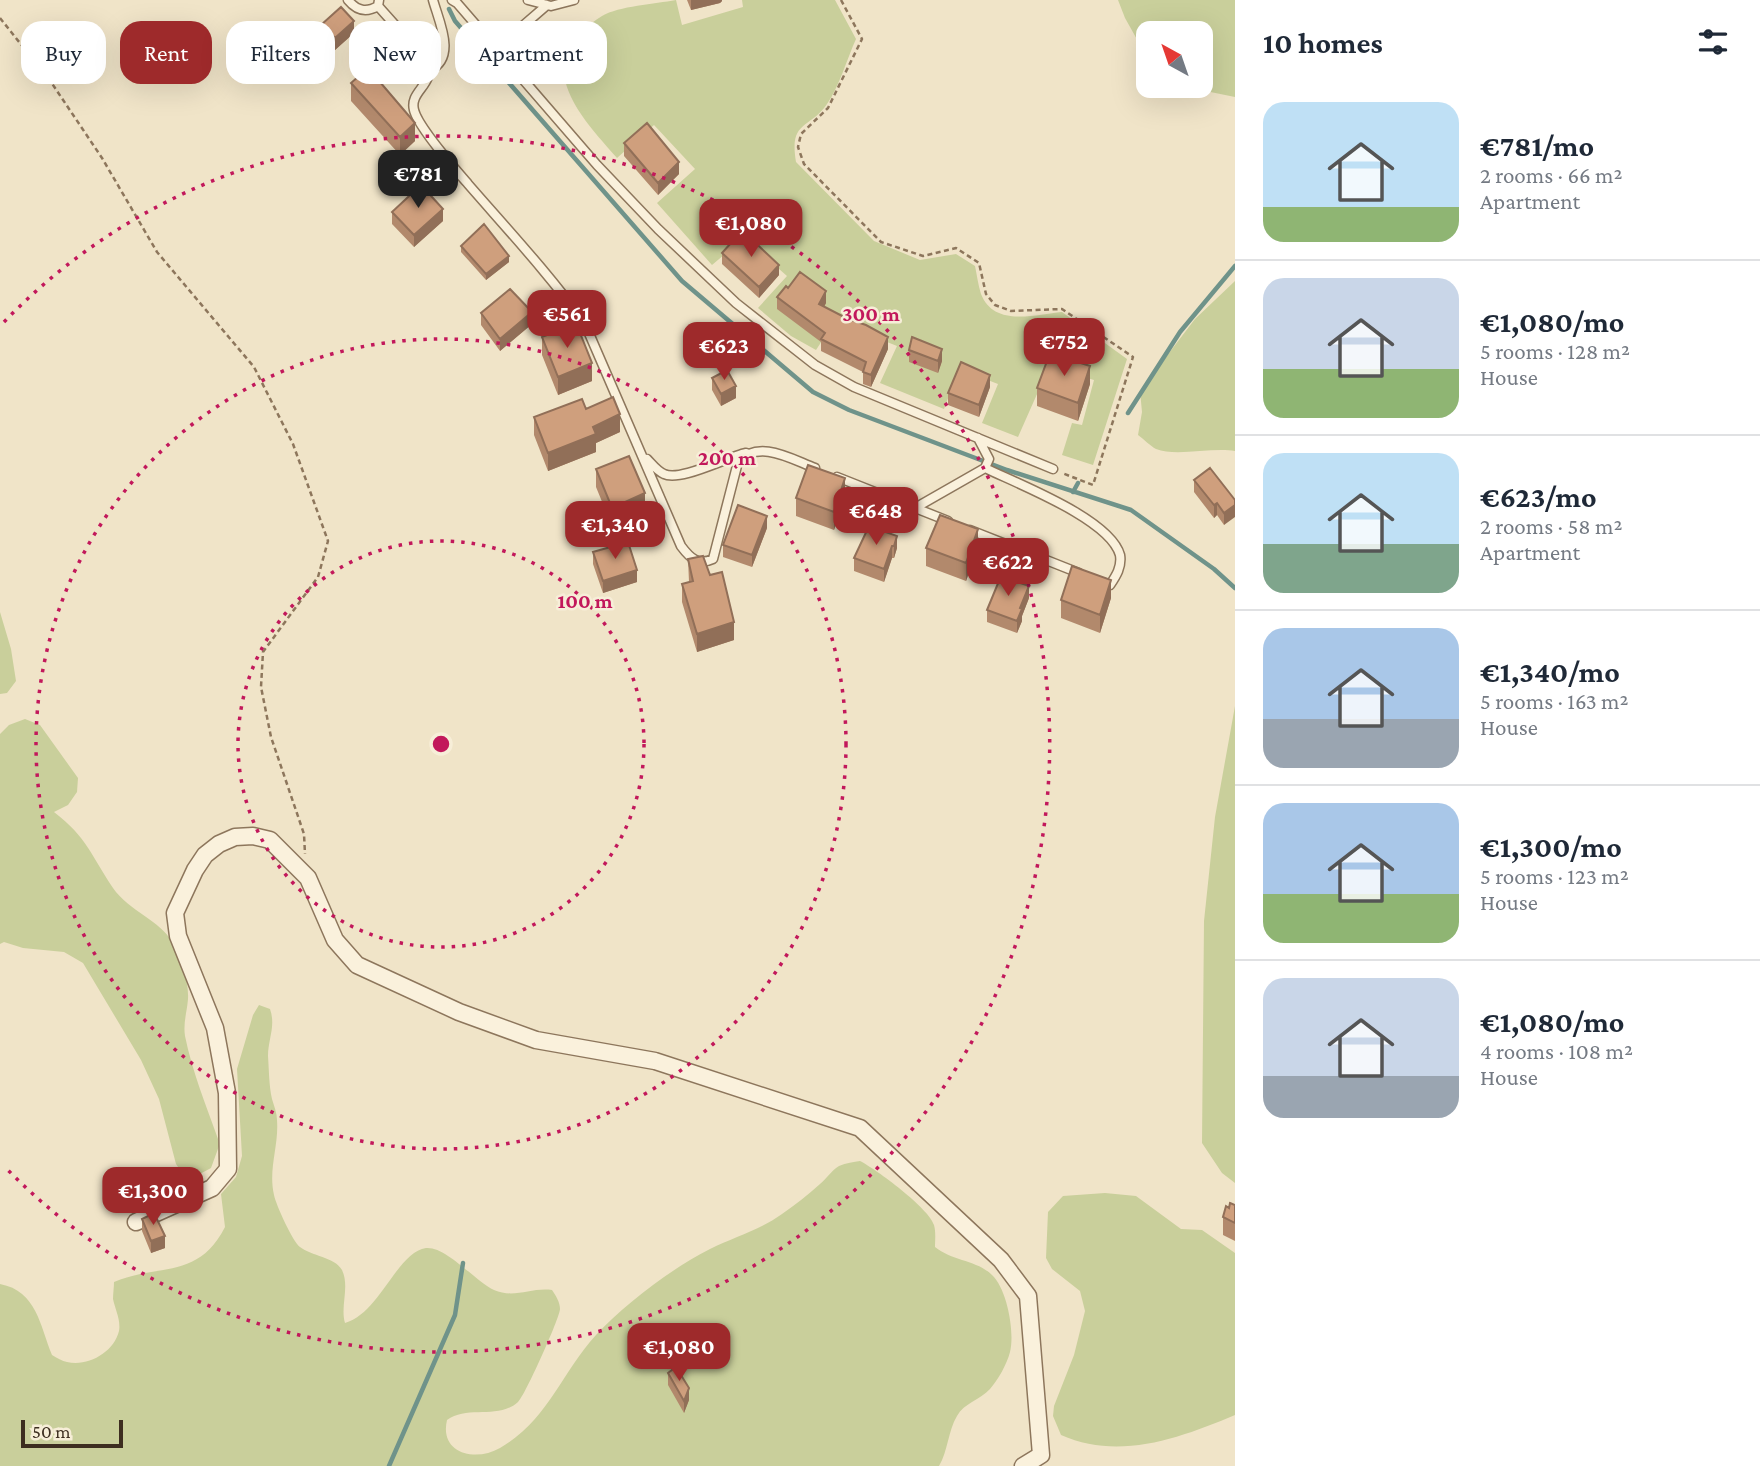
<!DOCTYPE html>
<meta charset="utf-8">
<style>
body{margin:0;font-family:"Crimson Pro",serif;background:#f2f2f3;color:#1f2937;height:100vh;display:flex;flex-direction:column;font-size:26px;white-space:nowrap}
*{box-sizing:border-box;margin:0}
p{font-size:23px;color:#747a83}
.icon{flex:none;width:38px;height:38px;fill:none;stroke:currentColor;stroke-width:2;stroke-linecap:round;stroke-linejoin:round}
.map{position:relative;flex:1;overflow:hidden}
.drawer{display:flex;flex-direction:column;background:#fff;width:525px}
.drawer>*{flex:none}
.hud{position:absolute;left:21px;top:21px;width:665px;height:63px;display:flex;gap:14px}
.needle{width:46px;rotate:320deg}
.buttons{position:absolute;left:1136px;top:21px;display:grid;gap:14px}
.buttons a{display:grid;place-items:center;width:77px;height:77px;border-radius:14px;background:#fff;box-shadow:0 7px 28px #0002;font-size:35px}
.scale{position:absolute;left:21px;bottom:18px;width:102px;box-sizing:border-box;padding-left:7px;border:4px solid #3d2e20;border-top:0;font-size:19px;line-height:24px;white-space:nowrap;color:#3d2e20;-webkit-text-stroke:5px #f7eed8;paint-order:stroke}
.price{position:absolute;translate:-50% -60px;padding:0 16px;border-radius:14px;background:#9e2a2b;color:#fff;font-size:23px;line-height:46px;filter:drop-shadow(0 2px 4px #0008)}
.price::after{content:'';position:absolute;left:50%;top:42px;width:21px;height:16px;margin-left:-10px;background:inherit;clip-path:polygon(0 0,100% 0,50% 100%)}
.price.current{background:#222;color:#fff}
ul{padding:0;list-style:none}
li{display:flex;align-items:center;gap:21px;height:175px;padding:0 28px}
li+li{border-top:2px solid #e0e1e3}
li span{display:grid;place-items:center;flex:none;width:196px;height:140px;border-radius:21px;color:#555}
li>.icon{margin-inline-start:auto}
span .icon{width:84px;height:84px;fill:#fffc;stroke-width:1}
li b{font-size:30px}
h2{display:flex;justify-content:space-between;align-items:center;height:84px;padding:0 28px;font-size:30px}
.pill{padding:0 24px;border-radius:21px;background:#fff;box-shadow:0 7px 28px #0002;font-size:24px;line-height:63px}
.pill.current{background:#9e2a2b;color:#fff}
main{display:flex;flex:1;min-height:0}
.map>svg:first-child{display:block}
.green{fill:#c9cf9b}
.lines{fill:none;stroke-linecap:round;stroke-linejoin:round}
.stream{stroke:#6f938a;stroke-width:4.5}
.service-casing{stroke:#8d765c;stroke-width:11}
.minor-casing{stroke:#8d765c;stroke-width:19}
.path{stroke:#8d765c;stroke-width:2.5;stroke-dasharray:5 3.5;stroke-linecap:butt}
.service{stroke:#faf1dc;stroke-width:8}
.minor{stroke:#faf1dc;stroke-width:16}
.wall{fill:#b2896c}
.shaded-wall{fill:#916f58}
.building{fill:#cf9f7d;stroke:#916f58;stroke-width:2}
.ring{fill:none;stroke:#c2185b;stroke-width:3.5;stroke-dasharray:3.5 7}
.centre{fill:#c2185b;stroke:#f7eed8;stroke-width:3.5}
.ring-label{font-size:21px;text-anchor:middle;font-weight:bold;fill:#c2185b;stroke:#f7eed8;stroke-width:5;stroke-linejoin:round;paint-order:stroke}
</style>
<main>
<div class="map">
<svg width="1235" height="1466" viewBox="0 0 1235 1466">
<rect width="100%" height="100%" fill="#f0e4c8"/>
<path class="green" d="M676 0 682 25 743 7 742 0H835L856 39C847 59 839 87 827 104 809 130 789 120 796 162L874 241 920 260 956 254 975 266C977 275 978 285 981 294 994 327 1034 315 1062 312L1127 359 1093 465 1062 455 1072 423 1082 425 1094 380 1049 367 1018 437 982 423 998 384 959 369 944 409 880 383 897 346 835 321 816 350 791 336 758 308 787 276 744 238 712 265 657 203 695 169 654 125 617 158C578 114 528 61 602 16 619 6 655 4 676 0Z
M1118 0H1235V97L1181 86H1200V33H1148V59L1125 18Z
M1235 281V451C1212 447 1176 457 1156 449 1150 446 1144 439 1138 435L1142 412 1140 391 1195 319Z
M0 612 11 649 16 681 7 693 0 694Z
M1235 706V1183L1222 1173 1202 1143 1204 921 1215 817Z
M25 719 40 725 78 778 77 792 68 805 54 812C87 837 92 857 113 888 129 911 161 921 172 942 181 957 189 981 188 999 187 1012 183 1023 185 1036 192 1071 206 1105 218 1139L219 1146 211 1168 198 1175 183 1174 176 1164 159 1099 141 1060 83 963 64 952 23 948 4 942 0 944V734L9 725Z
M259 1005 270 1009C276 1026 268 1039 268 1056 269 1070 269 1086 272 1099 274 1106 277 1113 277 1120 279 1146 268 1169 274 1195 276 1205 293 1242 300 1247 311 1256 335 1257 342 1270 350 1287 340 1306 345 1323 380 1313 397 1252 426 1248 446 1246 475 1281 494 1290 514 1299 532 1287 552 1290 556 1296 560 1302 560 1309 560 1317 525 1396 518 1402 498 1420 468 1405 447 1420 439 1454 476 1462 500 1448 548 1420 560 1375 596 1335 626 1303 671 1269 710 1249 734 1237 760 1230 782 1214 795 1205 808 1195 820 1184 826 1179 832 1170 839 1166 846 1163 854 1162 860 1161 876 1169 930 1209 934 1225 936 1232 935 1241 935 1247 952 1261 977 1260 992 1275 1007 1289 1015 1332 1010 1352 1007 1364 998 1380 990 1389 980 1400 964 1403 957 1416 948 1431 948 1451 939 1466H0V1284C37 1291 40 1326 52 1355 57 1358 62 1361 67 1362 88 1367 114 1352 119 1331 121 1320 115 1309 113 1299 113 1294 114 1287 114 1282 159 1263 198 1280 225 1227L221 1194 236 1177 242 1156 237 1069 253 1015Z
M1105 1193 1136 1196 1181 1229 1202 1230 1235 1253V1415C1180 1438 1119 1461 1061 1435L1053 1416 1054 1406 1074 1355 1085 1311 1080 1291 1052 1269 1046 1258 1048 1212 1063 1196Z"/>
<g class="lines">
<path class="stream" d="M449 9 455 21 682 281 813 392 849 410 1007 470 1131 510 1214 569 1235 588
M1128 413 1180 332 1235 266
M1073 492 1078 483
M389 1466 455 1315 463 1263"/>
<g class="service-casing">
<path id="service" d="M348 0C357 11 366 13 378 6L379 0
M452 0 457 3 597 165 658 229 736 303 815 365 854 387 1053 469
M528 0 551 6 574 0
M378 6 428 62C435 85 409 91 414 110 418 127 455 169 468 184 508 230 550 275 585 324L681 546C690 558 698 566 713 559L738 462C759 439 791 459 815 468
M496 49 547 5
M430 70C457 57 439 22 433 0
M647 459C652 464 657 471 664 474 680 482 727 457 746 453
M985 468C1018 484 1110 519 1120 555 1122 567 1116 576 1110 585L1104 583
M837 477 948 521
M915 508 985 468 989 459 978 438
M970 530 1079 573"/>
</g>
<g class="minor-casing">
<path id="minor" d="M136 1222 212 1188 228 1169 227 1093 215 1028 178 936 175 913 195 870 205 855 219 844 235 837 253 836 270 840 308 878 335 940 357 965 459 1012 536 1040 655 1061 860 1128 1001 1260 1028 1296 1041 1455 1023 1466"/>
</g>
<path class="path" d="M841 0 862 39 828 108 801 134 798 147 804 164 881 242 923 256 956 248 979 263 986 294 995 305 1011 311 1062 309 1133 357 1093 485 1062 473
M0 18 51 82 102 158 157 252 254 367 293 444 328 541 318 577 263 652 261 687 271 737 304 834 305 854"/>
<use href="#service" class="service"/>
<use href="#minor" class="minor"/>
</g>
<path class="wall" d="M687 0H722V1L720 3 691 10Z
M322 24 354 33 335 50 322 36Z
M351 83 415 141 400 155 351 101Z
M624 143 679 174 658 195 624 156Z
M392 212 443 221 414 247 392 224Z
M461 246 509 262 486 280 461 252Z
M722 253 779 275 759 298 722 264Z
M788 288 826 303 824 307 888 349 871 387 863 384V372L821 351V342L777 309V297Z
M481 313 532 324 500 351 481 325Z
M542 337 592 381 558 395 542 355Z
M909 350 942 361 938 373 909 362Z
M712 378 736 398 721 406 712 390Z
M1090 384 1078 421 1037 406V388Z
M990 387 979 417 948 405V393Z
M586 409 620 432 596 443V452L548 471 534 435V417Z
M596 469 645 511 612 526 596 487Z
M1194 480 1235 500 1224 525 1217 515 1214 518 1194 492Z
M845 496 834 530 796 516V498Z
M869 526 897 548 894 558H892L884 582 854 571V558Z
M767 528 752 567 723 557V545Z
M978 547 966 581 926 566V548Z
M593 552 637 582 603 593 593 564Z
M688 559 734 640 697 652 682 602V584L689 582Z
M1029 598 1022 616V621L1017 633 987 622V610Z
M1111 598 1100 633 1061 618V600Z
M1235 1205V1241L1223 1235V1217L1229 1208Z
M142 1219 165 1248 151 1253 142 1231Z
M668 1373 689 1400 684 1413 668 1385Z"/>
<path class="shaded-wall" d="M691 0H722V1L720 3 691 10Z
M354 21V33L335 50V38Z
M415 123V141L400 155V137Z
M679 162V174L658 195V183Z
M443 209V221L414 247V235Z
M509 256V262L486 280V274Z
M779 265V275L759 298V287Z
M826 291V303L819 316V304Z
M532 312V324L500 351V339Z
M888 337V349L871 387V375Z
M942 349V361L938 373V361Z
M592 363V381L558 395V377Z
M1090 366V384L1078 421V403Z
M990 375V387L979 417V405Z
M736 386V398L721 406V394Z
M620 414V432L596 443V452L548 471V453L593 427Z
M845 478V496L834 530V512Z
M645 493V511L612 526V508Z
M1217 503V515L1214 518V505Z
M1235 505V517L1224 525V513Z
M767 516V528L752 567V555Z
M978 529V547L966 581V563Z
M897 536V548L894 558V546Z
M892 546V558L884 582V569Z
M637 570V582L603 593V581Z
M1111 580V598L1100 633V615Z
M1029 586V598L1022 616V621L1017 633V621L1020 608Z
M734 622V640L697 652V634Z
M165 1236V1248L151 1253V1241Z
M689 1388V1400L684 1413V1401Z"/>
<path class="building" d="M341 7 354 21 335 38 322 24Z
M368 68 415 123 400 137 351 83Z
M647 123 679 162 658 183 624 143Z
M421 185 443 209 414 235 392 212Z
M484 224 509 256 486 274 461 246Z
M740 233 745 238 747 235 779 265 759 287 722 253Z
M800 272 826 291 819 304 848 319 866 325 888 337 871 375 863 372 866 362 821 339 825 333 777 297 786 286 788 288Z
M510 289 532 312 500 339 481 313Z
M576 323 592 363 558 377 542 337Z
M912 337 942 349 938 361 909 350Z
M1050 353 1090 366 1078 403 1037 388Z
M961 362 990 375 979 405 948 393Z
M727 370 736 386 721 394 712 378Z
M613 397 620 414 593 427 596 434 548 453 534 417 582 399 586 409Z
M629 456 645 493 612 508 596 469Z
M808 465 845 478 834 512 796 498Z
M1210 468 1235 500V505L1224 513 1217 503 1214 505 1194 480Z
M738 505 767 516 752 555 723 545Z
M940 515 978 529 966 563 926 548Z
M869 526 897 536 894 546H892L884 569 854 558Z
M628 542 637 570 603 581 593 552Z
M703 556 710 575 722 572 734 622 697 634 682 584 693 581 688 559Z
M1072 566 1111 580 1100 615 1061 600Z
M1001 576 1029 586 1020 608 1022 609 1017 621 987 610Z
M1230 1203 1235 1205V1223L1223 1217 1226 1206 1229 1208Z
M154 1213 165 1236 151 1241 142 1219Z
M676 1367 689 1388 684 1401 668 1373Z"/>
<g class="ring">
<circle cx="441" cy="744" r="203"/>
<circle cx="441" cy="744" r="405"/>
<path d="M4 322A608 608 0 1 1 4 1166"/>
</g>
<circle cx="441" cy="744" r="10" class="centre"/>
<g class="ring-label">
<text x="871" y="321">300 m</text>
<text x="727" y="465">200 m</text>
<text x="585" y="608">100 m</text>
</g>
</svg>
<div class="buttons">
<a><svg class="needle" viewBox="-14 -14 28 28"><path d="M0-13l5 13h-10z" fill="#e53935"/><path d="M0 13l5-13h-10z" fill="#747a83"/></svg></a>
</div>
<div class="scale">50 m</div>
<b class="price current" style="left:418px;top:210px">€781</b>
<b class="price" style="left:751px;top:259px">€1,080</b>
<b class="price" style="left:567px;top:350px">€561</b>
<b class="price" style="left:1064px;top:378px">€752</b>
<b class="price" style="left:724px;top:382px">€623</b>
<b class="price" style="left:876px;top:547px">€648</b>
<b class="price" style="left:615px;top:561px">€1,340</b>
<b class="price" style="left:1008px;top:598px">€622</b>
<b class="price" style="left:153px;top:1227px">€1,300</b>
<b class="price" style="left:679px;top:1383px">€1,080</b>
<div class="hud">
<a class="pill">Buy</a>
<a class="pill current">Rent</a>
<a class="pill">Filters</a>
<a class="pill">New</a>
<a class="pill">Apartment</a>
</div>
</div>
<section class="drawer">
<h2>10 homes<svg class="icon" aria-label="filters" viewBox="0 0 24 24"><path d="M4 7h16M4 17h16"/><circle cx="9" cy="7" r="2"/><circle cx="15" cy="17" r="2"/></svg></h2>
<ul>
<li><span style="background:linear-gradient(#bfe0f5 75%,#8fb573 0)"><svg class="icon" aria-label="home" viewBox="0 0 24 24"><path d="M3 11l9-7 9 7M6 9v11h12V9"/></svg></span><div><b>€781/mo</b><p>2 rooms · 66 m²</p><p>Apartment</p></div></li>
<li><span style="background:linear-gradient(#c9d6e8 65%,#8fb573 0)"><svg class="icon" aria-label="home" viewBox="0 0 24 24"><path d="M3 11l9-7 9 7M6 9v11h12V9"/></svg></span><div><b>€1,080/mo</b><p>5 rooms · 128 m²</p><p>House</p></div></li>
<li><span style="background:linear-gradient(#bfe0f5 65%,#7fa58c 0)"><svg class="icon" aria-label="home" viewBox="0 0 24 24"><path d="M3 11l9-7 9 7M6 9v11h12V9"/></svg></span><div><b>€623/mo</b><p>2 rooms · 58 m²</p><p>Apartment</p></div></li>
<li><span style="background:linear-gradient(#a9c7e8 65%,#9aa5b1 0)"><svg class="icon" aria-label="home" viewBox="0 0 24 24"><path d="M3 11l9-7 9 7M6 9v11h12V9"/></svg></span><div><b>€1,340/mo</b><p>5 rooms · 163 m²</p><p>House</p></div></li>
<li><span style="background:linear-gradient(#a9c7e8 65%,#8fb573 0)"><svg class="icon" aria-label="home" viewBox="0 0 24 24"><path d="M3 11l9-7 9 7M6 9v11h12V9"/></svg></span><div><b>€1,300/mo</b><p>5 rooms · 123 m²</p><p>House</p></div></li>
<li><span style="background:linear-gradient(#c9d6e8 70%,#9aa5b1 0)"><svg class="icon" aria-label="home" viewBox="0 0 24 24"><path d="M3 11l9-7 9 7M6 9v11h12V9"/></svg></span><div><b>€1,080/mo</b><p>4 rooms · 108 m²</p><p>House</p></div></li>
</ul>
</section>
</main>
